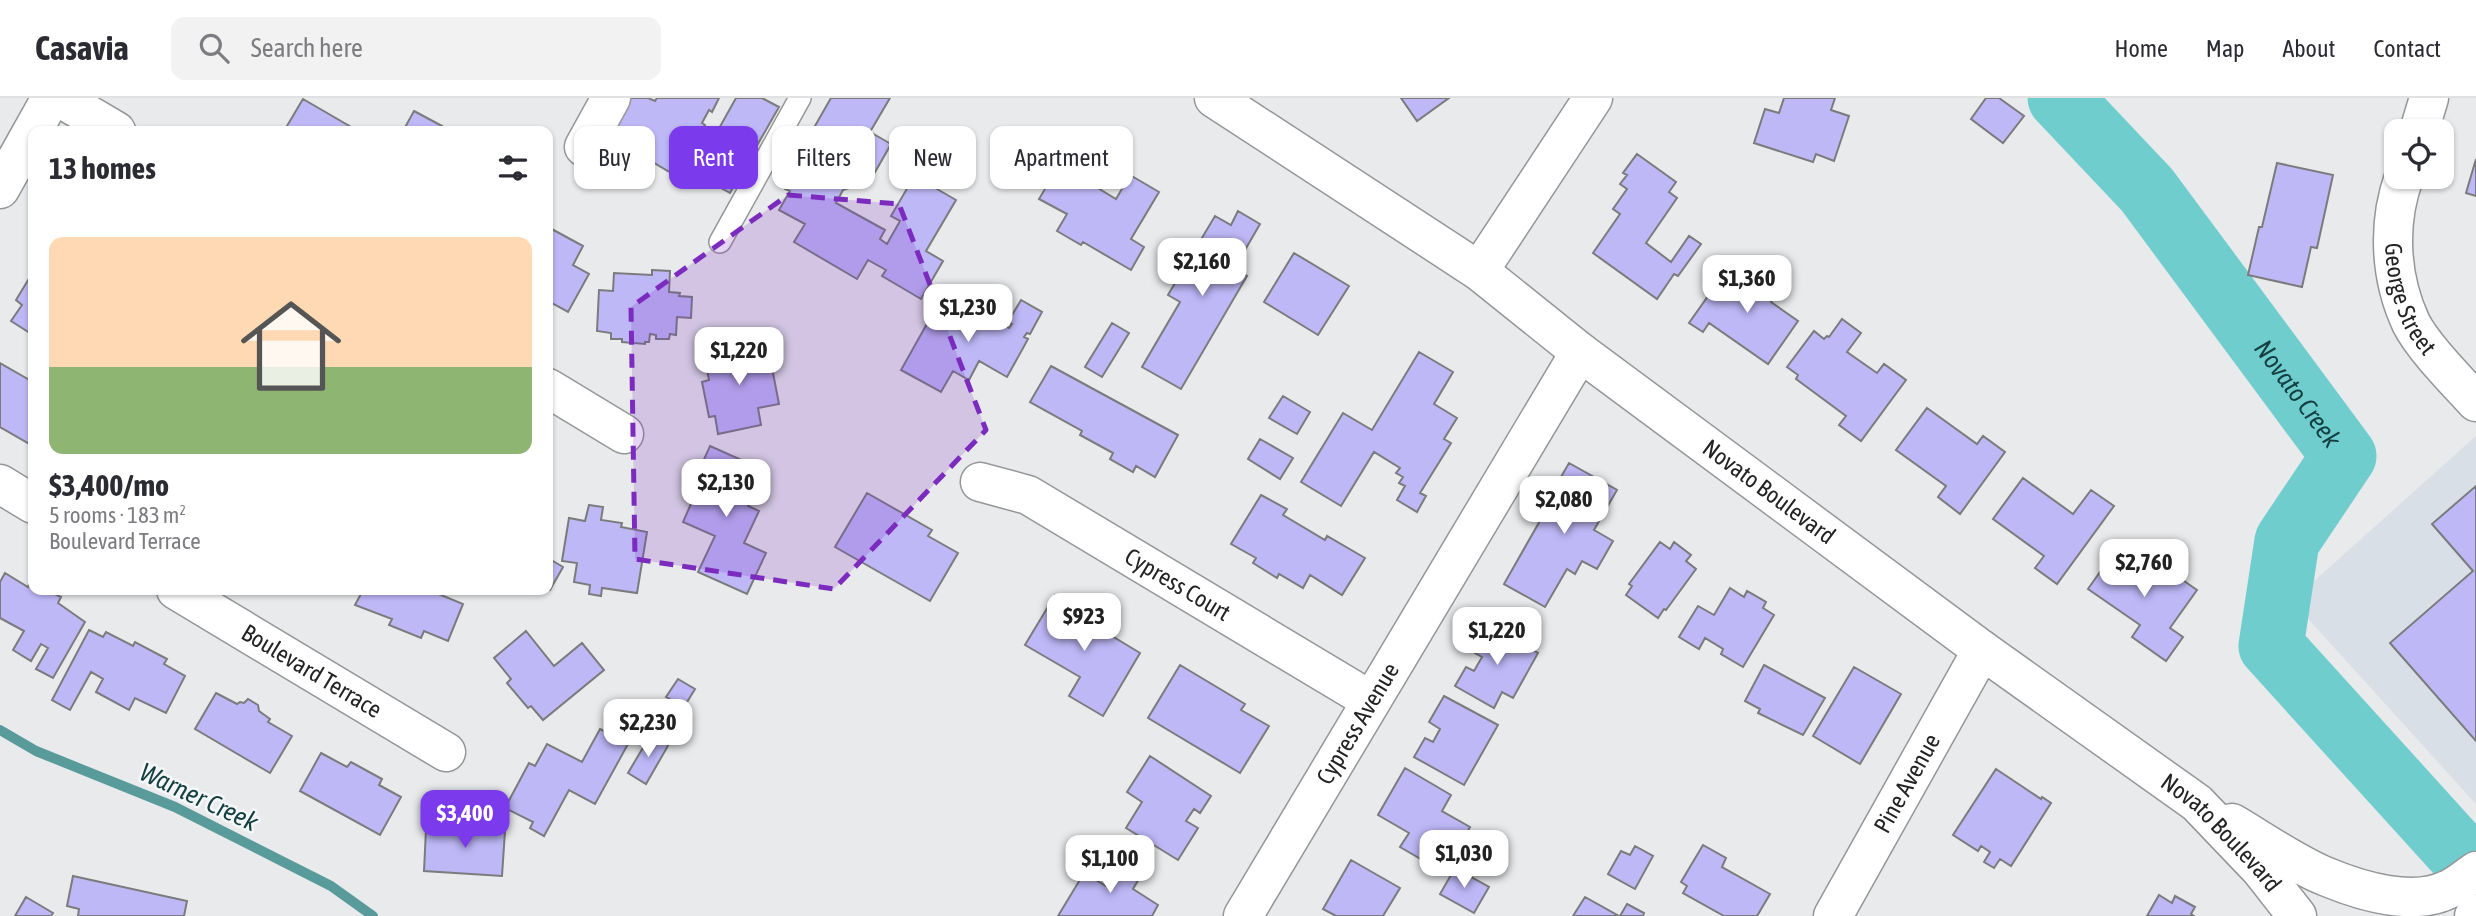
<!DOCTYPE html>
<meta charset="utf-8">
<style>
body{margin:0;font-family:"Asap Condensed",sans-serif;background:#f2f2f3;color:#2b2b33;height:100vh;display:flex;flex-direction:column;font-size:26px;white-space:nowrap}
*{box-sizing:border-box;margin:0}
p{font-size:23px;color:#7c7c81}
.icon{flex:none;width:38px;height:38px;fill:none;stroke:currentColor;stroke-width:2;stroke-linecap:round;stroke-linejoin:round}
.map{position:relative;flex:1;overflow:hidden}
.side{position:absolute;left:28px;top:28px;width:525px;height:469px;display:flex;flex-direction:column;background:#fff;border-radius:14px;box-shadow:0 2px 5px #0004}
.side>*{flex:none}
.banner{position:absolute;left:574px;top:28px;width:665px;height:63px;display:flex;gap:14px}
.tools{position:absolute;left:2384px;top:21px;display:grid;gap:14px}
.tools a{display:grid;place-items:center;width:70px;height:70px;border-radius:14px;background:#fff;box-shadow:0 2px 5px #0004;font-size:35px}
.price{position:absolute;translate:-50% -60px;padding:0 16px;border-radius:14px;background:#fff;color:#222;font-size:23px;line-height:46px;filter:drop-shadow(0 2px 4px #0008)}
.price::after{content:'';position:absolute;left:50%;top:42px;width:21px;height:16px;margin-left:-10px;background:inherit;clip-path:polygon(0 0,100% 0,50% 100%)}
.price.current{background:#7c3aed;color:#fff}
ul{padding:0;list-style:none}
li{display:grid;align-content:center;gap:14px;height:371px;padding:0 21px}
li+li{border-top:2px solid #e1e1e2}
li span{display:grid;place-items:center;height:217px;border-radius:14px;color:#555}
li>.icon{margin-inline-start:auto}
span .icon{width:126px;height:126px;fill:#fffc;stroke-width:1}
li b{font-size:30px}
h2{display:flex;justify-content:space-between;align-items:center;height:84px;padding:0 21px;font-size:30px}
.pill{padding:0 24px;border-radius:14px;background:#fff;box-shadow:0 2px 5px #0004;font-size:24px;line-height:63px}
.pill.current{background:#7c3aed;color:#fff}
header{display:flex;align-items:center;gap:42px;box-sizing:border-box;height:98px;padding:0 35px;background:#fff;border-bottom:2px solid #e1e1e2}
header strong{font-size:33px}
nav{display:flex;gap:38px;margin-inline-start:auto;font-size:24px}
.search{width:490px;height:63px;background:#f2f2f3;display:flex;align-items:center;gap:18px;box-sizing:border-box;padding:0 24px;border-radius:14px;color:#7c7c81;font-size:26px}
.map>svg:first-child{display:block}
.built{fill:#d8dfe7}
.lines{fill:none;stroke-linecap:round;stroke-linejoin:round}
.stream{stroke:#599a9b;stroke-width:10}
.river{stroke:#70cdce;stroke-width:65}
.building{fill:#beb8f7;stroke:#7b7b7d;stroke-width:2}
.service-casing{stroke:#949698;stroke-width:24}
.minor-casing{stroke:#949698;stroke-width:41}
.secondary-casing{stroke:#949698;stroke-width:41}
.service{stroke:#fff;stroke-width:21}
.minor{stroke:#fff;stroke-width:38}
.secondary{stroke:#fff;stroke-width:38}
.marked{fill:#7b2cbf;fill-opacity:0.2;stroke:#7b2cbf;stroke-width:5;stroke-dasharray:14 9;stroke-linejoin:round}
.labels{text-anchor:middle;stroke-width:5;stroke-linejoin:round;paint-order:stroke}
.street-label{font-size:24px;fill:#242425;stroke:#f5f7f9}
.water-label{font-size:26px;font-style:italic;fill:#133f40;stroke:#f5f7f9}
</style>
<header>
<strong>Casavia</strong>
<div class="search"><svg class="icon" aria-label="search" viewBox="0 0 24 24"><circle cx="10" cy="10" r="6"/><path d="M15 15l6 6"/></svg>Search here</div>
<nav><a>Home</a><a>Map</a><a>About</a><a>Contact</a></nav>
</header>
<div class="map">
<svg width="2476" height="818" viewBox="0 0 2476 818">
<rect width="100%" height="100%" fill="#e8eaec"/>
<path class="built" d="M2476 338V706L2292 503Z"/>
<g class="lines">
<path class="stream" d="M0 632 36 653 175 709 331 788 373 818"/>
<path class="river" id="s1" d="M2060 0 2147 92 2344 358 2287 443 2271 548 2476 774"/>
</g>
<path class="building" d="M624 0H648L655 3 657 0H719L712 14 709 12 702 25 705 27 695 43 692 41 686 52 690 54 680 71 676 69 673 76 629 50 633 42 611 25Z
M736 0H762L779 9 730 95 694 75Z
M831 0H890L870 34 891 46 870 83 843 92 836 105 885 132 880 141 887 146 900 123 891 118 919 70 942 83 937 91 956 102 926 153 943 163 921 201 882 178 886 172 868 162 857 181 794 144 805 126 779 112 790 93 785 91 799 66 802 68 812 51 804 47Z
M1401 0H1449L1417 23Z
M1784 0H1835L1831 12 1849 18 1834 63 1816 56 1813 64 1754 45 1765 11 1779 15Z
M1986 0H1999L2024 18 2003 45 1971 21Z
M303 1 358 33H284Z
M414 13 442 28 439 33H403Z
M1069 55 1095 71 1088 84 1116 101 1130 77 1159 94 1131 141 1144 149 1131 172 1083 144 1081 147 1057 133 1067 116 1039 101 1062 62 1064 63Z
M1637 56 1676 84 1669 94 1677 100 1646 145 1671 164 1689 138 1701 146 1678 178 1674 176 1657 201 1593 155 1620 116 1613 111 1627 91 1620 86 1627 77 1623 75Z
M2476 61V98L2466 95Z
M2277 65 2333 77 2317 150 2311 149 2302 189 2248 177 2259 129H2262Z
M1238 113 1260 126 1234 171 1247 178 1181 291 1142 269 1180 204 1168 197 1215 118 1231 127Z
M548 129 583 148 573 167 589 176 568 214 548 203Z
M1294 155 1349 188 1318 237 1264 204Z
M1748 167 1767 180 1763 186 1776 196 1771 204 1798 223 1768 266 1709 225 1703 234 1689 225 1718 184 1731 193Z
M652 172 670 173 669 194 680 195 679 198 692 199 691 220 677 219 676 237 670 236 669 241H656V237L650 236 649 244H645V246L622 244V241H611V235L597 233 599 192 613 193 614 175 652 177Z
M33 174V237L11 223 22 207 16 202Z
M942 199 990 227 994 221 1009 230 1012 226 1008 224 1021 202 1042 214 1030 236 1027 235 1024 239 1028 241 1007 279 979 263 969 282 953 273 941 294 901 272Z
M1842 221 1861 235 1847 254 1877 275 1884 266 1906 282 1861 343 1839 327 1846 318 1796 281 1798 277 1787 269 1814 233 1824 241 1827 238 1829 239Z
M1112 225 1129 235 1102 279 1085 269Z
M767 244 779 306 758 310 761 327 718 336 715 318 709 319 702 284 709 282 704 257Z
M1419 254 1453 274 1434 306 1457 320 1444 341 1451 345 1420 395 1426 398 1417 414 1397 402 1405 388 1399 385 1403 379 1396 375 1400 370 1374 354 1341 408 1301 384 1343 315 1372 332Z
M0 265 33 284V348L0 329Z
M1051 268 1178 337 1155 379 1136 368 1133 374 1110 361 1113 355 1080 337 1082 333 1030 304Z
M1283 298 1310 314 1297 336 1269 320Z
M1927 310 1977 346 1983 338 2005 354 1960 416 1938 399 1946 388 1896 352Z
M1260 341 1293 360 1280 381 1248 361Z
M710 348 755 368 748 385 757 388 748 408 759 413 744 445 766 455 747 496 698 474 715 438 683 424 694 399 688 397Z
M1569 365 1617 392 1594 432 1613 443 1597 471 1582 463 1575 476 1567 471 1545 509 1504 486 1545 414 1542 412Z
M2023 380 2073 416 2091 392 2114 408 2057 486 2035 470 2044 458 1993 421Z
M2476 388V643L2390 545 2473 473 2432 426Z
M867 395 932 432 928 438 958 455 930 503 835 449Z
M1261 397 1287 411 1283 417 1325 442 1327 438 1365 460 1342 497 1310 477 1303 490 1279 476 1277 480 1253 465 1256 460 1231 446Z
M589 407 603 409 601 422 622 425 621 429 647 434 637 495 602 490 601 498 589 496 590 487 574 484 577 465 562 463 569 420 585 423Z
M1660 444 1670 451 1674 444 1691 457 1686 463 1696 471 1666 512 1664 511 1658 520 1626 497 1632 488 1629 486Z
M2119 447 2169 482 2174 476 2197 492 2170 530 2183 539 2166 563 2132 539 2140 527 2088 491Z
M548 460 563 469 550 492 548 491Z
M5 475 28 489 31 483 33 484V492H47L61 499 58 505 85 524 53 580 36 571 48 550 41 546 31 563 13 552 24 533 0 520V484Z
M1730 490 1744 499 1747 493 1766 504 1763 510 1774 517 1743 569 1721 556 1723 551 1705 540 1699 551 1679 539 1698 508 1714 517Z
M363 492H429L463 506 448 543 424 533 421 540 389 527 392 521 355 507Z
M1055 497 1115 533 1112 538 1140 555 1103 618 1069 598 1080 579 1025 547Z
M1486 526 1538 555 1513 600 1502 594 1494 610 1455 588 1466 569 1474 573 1482 559 1475 555 1477 550 1474 548Z
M89 532 103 539 106 534 133 548 135 544 167 561 164 566 185 578 166 615 135 600 129 612 96 594 103 581 91 574 70 612 52 602Z
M526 533 554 568 582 545 604 572 543 622 531 608 528 610 507 585 511 581 494 560Z
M1180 567 1245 606 1241 612 1269 628 1240 675 1148 620Z
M1764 567 1825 600 1803 637 1758 615 1760 611 1745 603Z
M1854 569 1901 596 1860 666 1813 638Z
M678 581 695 591 684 609 666 599Z
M216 595 237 606 240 604 244 605 248 601 258 607 259 613 270 621 268 624 292 638 270 675 195 631Z
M1444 598 1498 627 1464 687 1414 659 1425 640 1433 644 1440 631 1429 624Z
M600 631 628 646 595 706 569 692 544 738 530 730 533 724 505 710 529 665 535 668 547 646 582 664Z
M651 636 669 646 646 686 628 675Z
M321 655 347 669 351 664 382 681 379 687 401 699 380 737 300 693Z
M1150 658 1211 698 1200 715 1194 711 1186 723 1198 730 1178 762 1126 730 1142 704 1127 694Z
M1405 670 1451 697 1442 713 1470 729 1443 774 1400 749 1409 735 1378 717Z
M1996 671 2041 701 2042 699 2051 705 2011 768 2000 761 1994 770 1984 764 1990 754 1981 748 1978 753 1953 737Z
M443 726 480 727V732L505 733 502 778 424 773 426 731 442 732Z
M1703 747 1726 760 1722 769 1770 796 1757 818H1724L1683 795 1687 788 1681 784Z
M1635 748 1653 758 1635 791 1608 776 1621 753 1630 757Z
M1115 757 1143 774 1133 791 1158 807 1152 818H1058L1084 775 1106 788 1110 782 1103 778Z
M1351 762 1400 790 1383 818H1336L1323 811Z
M1455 770 1489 789 1474 815 1440 796Z
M73 778 187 803 184 818H78L79 811 67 808Z
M2159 797 2172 805 2175 798 2195 809 2191 816 2194 818H2147Z
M26 799 53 815 51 818H15Z
M1585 799 1619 818H1573Z
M1627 806 1644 815 1643 818H1620Z"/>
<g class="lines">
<g class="service-casing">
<path id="service" d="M720 144 800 0"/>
</g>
<g class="minor-casing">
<g id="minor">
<path d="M60 0 116 33"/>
<path d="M2419 33 2429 0"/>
<path d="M584 49 611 0"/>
<path id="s2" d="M2404 79C2387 126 2390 180 2411 225 2423 249 2457 283 2476 304"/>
<path d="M0 91 51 0"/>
<path d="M1479 173 1593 0"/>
<path d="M548 290 624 336"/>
<path id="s3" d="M980 384 1028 397 1370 602"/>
<path d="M0 386 33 406"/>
<path id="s4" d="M176 492 446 654"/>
<path id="s5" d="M1243 818 1580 254"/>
<path id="s6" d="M1833 818 1982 552"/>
</g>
</g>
<g class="secondary-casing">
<g id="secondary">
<path id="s7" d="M1214 0 1479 173 1580 254 1982 552 2197 705 2261 772 2297 818"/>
<path d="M2232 725C2261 742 2297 767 2327 779 2361 793 2414 809 2449 791 2458 787 2467 779 2476 773"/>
<path d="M2474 818 2476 816"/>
</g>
</g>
<use href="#service" class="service"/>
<use href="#minor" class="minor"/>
<use href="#secondary" class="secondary"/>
</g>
<path class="marked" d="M788 97 899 106 986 332 834 491 635 461 631 209Z"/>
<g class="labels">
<g class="street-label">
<text dy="8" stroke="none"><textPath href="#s2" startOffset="126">George Street</textPath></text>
<text dy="8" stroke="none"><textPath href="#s7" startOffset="681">Novato Boulevard</textPath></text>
<text dy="8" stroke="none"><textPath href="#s3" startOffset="224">Cypress Court</textPath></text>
<text dy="8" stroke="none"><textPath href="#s4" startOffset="158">Boulevard Terrace</textPath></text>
<text dy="8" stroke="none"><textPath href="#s5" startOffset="224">Cypress Avenue</textPath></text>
<text dy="8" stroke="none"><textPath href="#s6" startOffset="152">Pine Avenue</textPath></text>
<text dy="8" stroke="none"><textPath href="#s7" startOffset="1248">Novato Boulevard</textPath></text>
</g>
<g class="water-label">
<text dy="9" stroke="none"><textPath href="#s1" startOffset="380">Novato Creek</textPath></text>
<text transform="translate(199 699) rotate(25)" y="9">Warner Creek</text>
</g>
</g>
</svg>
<div class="tools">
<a><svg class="icon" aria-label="locate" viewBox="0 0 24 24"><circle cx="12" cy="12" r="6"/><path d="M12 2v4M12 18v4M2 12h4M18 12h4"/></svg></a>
</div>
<b class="price" style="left:1202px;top:200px">$2,160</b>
<b class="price" style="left:1747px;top:217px">$1,360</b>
<b class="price" style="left:968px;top:246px">$1,230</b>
<b class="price" style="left:739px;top:289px">$1,220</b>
<b class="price" style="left:726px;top:421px">$2,130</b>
<b class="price" style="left:1564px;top:438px">$2,080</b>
<b class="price" style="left:2144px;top:501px">$2,760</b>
<b class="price" style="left:1084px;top:555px">$923</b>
<b class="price" style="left:1497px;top:569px">$1,220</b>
<b class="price" style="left:648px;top:661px">$2,230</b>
<b class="price current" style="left:465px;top:752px">$3,400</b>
<b class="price" style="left:1464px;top:792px">$1,030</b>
<b class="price" style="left:1110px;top:797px">$1,100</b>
<div class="banner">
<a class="pill">Buy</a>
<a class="pill current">Rent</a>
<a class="pill">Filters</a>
<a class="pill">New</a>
<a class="pill">Apartment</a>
</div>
<section class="side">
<h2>13 homes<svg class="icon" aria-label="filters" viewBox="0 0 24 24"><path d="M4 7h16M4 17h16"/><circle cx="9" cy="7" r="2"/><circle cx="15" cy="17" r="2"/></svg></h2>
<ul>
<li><span style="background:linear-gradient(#ffd9b3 60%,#8fb573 0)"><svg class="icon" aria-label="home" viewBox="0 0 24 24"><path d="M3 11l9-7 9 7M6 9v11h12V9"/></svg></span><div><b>$3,400/mo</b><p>5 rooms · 183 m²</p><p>Boulevard Terrace</p></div></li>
</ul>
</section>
</div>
